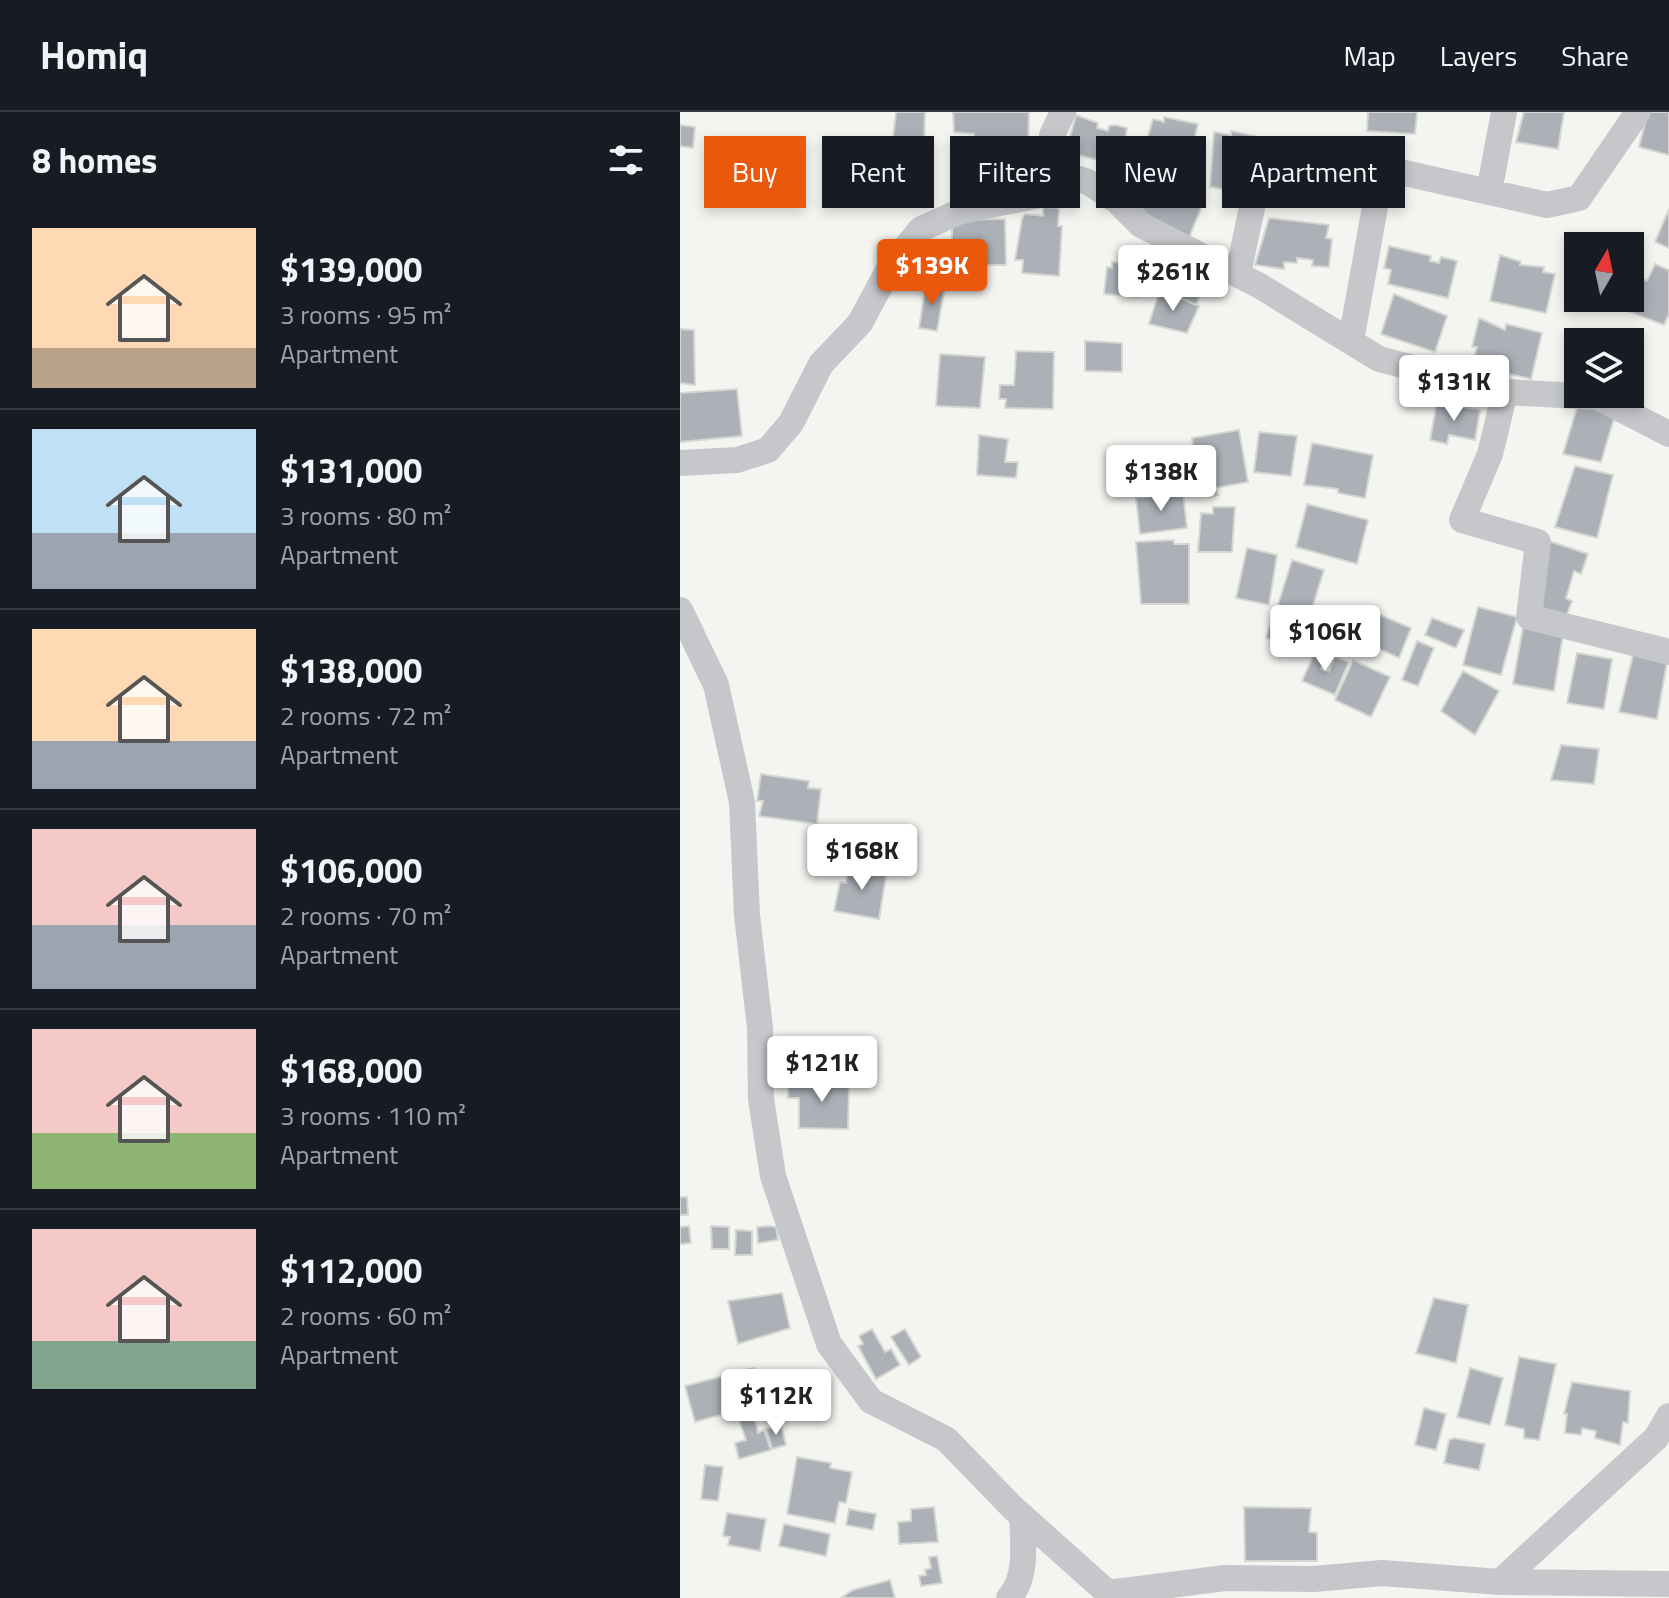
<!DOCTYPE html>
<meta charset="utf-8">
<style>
body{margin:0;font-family:"Titillium Web",sans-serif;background:#242831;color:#f1f3f6;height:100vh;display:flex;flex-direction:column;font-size:30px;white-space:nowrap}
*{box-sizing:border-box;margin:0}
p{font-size:26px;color:#9ea1a6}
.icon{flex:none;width:44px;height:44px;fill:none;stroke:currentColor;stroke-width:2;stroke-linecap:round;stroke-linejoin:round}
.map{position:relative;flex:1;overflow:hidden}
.side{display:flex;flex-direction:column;background:#171b24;width:680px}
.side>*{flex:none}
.banner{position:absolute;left:24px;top:24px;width:760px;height:72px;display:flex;gap:16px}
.needle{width:52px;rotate:9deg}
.controls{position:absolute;left:884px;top:120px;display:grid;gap:16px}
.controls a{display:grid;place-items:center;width:80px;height:80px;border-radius:0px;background:#171b24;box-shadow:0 4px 12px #0003;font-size:40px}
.price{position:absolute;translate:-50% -68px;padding:0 18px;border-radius:8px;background:#fff;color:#222;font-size:26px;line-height:52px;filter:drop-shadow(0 2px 4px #0008)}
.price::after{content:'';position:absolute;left:50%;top:48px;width:24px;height:18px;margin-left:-12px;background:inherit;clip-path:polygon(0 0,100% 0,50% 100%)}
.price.current{background:#ea580c;color:#fff}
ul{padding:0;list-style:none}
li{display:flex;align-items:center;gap:24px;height:200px;padding:0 32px}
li+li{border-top:2px solid #363941}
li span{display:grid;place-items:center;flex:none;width:224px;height:160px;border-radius:0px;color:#555}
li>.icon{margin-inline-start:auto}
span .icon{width:96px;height:96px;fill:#fffc;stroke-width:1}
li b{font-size:34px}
h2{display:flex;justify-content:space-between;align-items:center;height:96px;padding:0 32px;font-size:34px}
.tag{padding:0 28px;border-radius:0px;background:#171b24;box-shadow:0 4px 12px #0003;font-size:28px;line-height:72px}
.tag.current{background:#ea580c;color:#fff}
header{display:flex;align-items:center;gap:48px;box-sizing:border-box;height:112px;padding:0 40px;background:#171b24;border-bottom:2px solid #363941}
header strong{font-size:38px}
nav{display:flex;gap:44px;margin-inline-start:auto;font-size:28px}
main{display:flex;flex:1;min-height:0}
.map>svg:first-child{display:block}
.building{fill:#abb1b7;stroke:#d6d6d3;stroke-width:2}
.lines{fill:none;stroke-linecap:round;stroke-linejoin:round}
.street{stroke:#c5c7cb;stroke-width:26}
</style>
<header>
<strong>Homiq</strong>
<nav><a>Map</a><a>Layers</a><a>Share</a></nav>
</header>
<main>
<section class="side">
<h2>8 homes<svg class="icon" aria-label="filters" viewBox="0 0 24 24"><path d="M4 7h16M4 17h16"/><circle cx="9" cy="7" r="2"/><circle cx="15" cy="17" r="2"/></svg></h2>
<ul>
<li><span style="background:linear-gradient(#ffd9b3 75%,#b9a48a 0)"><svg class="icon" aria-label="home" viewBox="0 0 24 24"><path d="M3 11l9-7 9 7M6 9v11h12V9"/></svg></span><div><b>$139,000</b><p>3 rooms · 95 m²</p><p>Apartment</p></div></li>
<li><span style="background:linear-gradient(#bfe0f5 65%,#9aa5b1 0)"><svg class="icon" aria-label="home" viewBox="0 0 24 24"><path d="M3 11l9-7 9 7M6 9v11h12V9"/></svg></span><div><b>$131,000</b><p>3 rooms · 80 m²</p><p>Apartment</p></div></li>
<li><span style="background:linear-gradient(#ffd9b3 70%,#9aa5b1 0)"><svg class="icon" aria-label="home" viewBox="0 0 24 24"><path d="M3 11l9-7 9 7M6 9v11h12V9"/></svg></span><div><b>$138,000</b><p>2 rooms · 72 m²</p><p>Apartment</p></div></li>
<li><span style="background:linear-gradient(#f6c9c9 60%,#9aa5b1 0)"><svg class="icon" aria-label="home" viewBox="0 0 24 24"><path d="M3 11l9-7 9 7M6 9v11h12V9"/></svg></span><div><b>$106,000</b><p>2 rooms · 70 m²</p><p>Apartment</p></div></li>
<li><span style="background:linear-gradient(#f6c9c9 65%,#8fb573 0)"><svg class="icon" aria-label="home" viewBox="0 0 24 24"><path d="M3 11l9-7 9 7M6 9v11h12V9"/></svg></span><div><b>$168,000</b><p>3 rooms · 110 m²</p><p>Apartment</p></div></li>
<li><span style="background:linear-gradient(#f6c9c9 70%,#7fa58c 0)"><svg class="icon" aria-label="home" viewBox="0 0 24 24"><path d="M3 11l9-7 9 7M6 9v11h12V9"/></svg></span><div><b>$112,000</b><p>2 rooms · 60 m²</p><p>Apartment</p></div></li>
</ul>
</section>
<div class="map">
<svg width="989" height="1486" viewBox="0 0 989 1486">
<rect width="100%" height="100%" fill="#f4f5f1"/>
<path class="building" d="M216 0H245L244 35 212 34Z
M273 0H349L348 43 324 42V32H294V22L274 20Z
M688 0H737L735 22 687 19Z
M844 0H884L878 37 836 30Z
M968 0H989V43L959 35Z
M396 3 418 11 417 16 428 19 429 14 435 13 447 16 441 50 436 54 428 52 429 48 425 50 386 40Z
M484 5 518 12 508 50 513 52 504 74 463 64 466 49 459 46 464 27 467 28 473 7 484 10Z
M0 13 15 15 13 36 0 34Z
M551 19 575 24 572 43 567 42 560 80 530 75 534 20 551 23Z
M458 69 474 76 476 70 523 91 509 126 452 96 450 87Z
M363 95 379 96 378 114H382L379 164 342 161 343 148H335L342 107 345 102 363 104Z
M989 97V136L975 130Z
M589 106 649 113 646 126 652 127 649 155 632 154 633 148 617 146V151L604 150V157L575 153Z
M325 107 326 153H306L305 159H272V108Z
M709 134 751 144 750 149 759 151 761 145 777 149 768 186 708 172 711 158 704 156Z
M820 143 841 150 840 153 864 155 863 160 875 162 866 201 810 189Z
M432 150 441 151 440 157 442 158 464 161 460 185 424 182 427 155 432 156Z
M975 152 989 158V202L984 213 945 198 957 165 967 169Z
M246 172 265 174 257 219 239 216Z
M498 173 507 179 512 175 522 179 516 193 494 183Z
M480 177 519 194 507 221 469 212Z
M714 182 767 204 755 240 701 222Z
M799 206 825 218 826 212 862 221 851 267 792 253 797 235H792Z
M0 217 14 218 15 273 0 271Z
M405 229 442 231V260L405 259Z
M336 239 374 240 373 297 325 296 326 287H319L320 273H334Z
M260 242 305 245 300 296 256 294Z
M57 277 62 324 0 330V281Z
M757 290 800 298 795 328 769 323 767 332 750 328Z
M898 292 935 303 921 350 883 342Z
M559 318 568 370 535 376 538 383 529 385 527 377H520L512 326Z
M579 320 617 324 611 364 574 360Z
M299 323 328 327 325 350H338L336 366 297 363Z
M632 331 693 343 685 386 658 381V377L624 373Z
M895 354 933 363 917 426 875 415Z
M503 381 507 416 460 422 456 386Z
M627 392 688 408 677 452 616 435Z
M533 395H555L552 440H518L521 401 533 402Z
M494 428V432H509V492H461L456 430Z
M869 429 908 442 901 462 894 459 886 486 892 489 886 505 853 495Z
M567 436 597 443 589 493 556 486Z
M612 448 644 458 630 503 598 493Z
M798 495 837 505 821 563 783 553Z
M595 496 638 508 631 530 626 529 624 537 586 526Z
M693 500 731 516 719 546 680 528Z
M752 506 784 518 776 536 745 523Z
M844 509 884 516 874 579 833 572Z
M737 529 754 536 738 574 722 568Z
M636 538 647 543 641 557 649 560 655 545 669 550 655 583 622 569Z
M897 541 932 547 924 597 887 591Z
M953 543 987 550 977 607 939 600Z
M673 548 710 565 691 605 655 588Z
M783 559 819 579 795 623 761 599Z
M881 633 919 637 914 672 871 668Z
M81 662 129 669 128 676 141 677 137 712 79 704 83 689H77Z
M186 753 207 758 199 807 154 799 160 770 166 771 168 754 185 758Z
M108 970 169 971 168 1017 119 1016V986H108Z
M0 1085H7L8 1103H0Z
M9 1114 11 1131 0 1132V1115Z
M31 1114 49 1115V1137H32Z
M89 1114 96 1115 98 1128 78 1131 77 1115Z
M56 1118 72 1119V1143H55Z
M102 1181 110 1216 58 1232 48 1189Z
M754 1186 788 1193 776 1251 736 1241Z
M192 1217 205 1240 211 1237 220 1253 196 1267 178 1234 183 1232 179 1224Z
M225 1217 241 1245 229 1253 211 1225Z
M839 1245 876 1252 859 1328 844 1326V1317L825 1313Z
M74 1256 83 1291 15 1310 5 1274Z
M790 1256 823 1266 810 1313 777 1305Z
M892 1270 950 1279 948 1311 943 1310 940 1333 915 1326 916 1319 902 1316 901 1323 885 1321 887 1302H884Z
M744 1296 766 1302 756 1338 735 1333Z
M74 1303 78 1321 84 1318 91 1338 59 1347 55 1331 66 1328 59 1308Z
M101 1313 106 1333 92 1337 86 1317Z
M774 1326 805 1332 799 1358 764 1351 769 1328Z
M117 1345 151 1351 150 1356 172 1360 166 1391 159 1390 155 1411 107 1402Z
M25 1353 43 1355 38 1389 21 1387Z
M254 1395 258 1430 219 1432 218 1410 231 1409V1397Z
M564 1395 631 1396 629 1420 637 1421V1449H565Z
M169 1397 196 1402 193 1418 166 1413Z
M47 1401 86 1407 80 1439 48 1433 50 1425 43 1424Z
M104 1412 150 1422 146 1444 99 1434Z
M257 1444 262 1471 241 1474 239 1464 246 1463 245 1458 251 1456 249 1445Z
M210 1468 215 1486H161L173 1478Z"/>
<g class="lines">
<path class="street" d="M383 0 372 23 389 64
M809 80 824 0
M558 162 581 53 602 38 639 40 702 56
M671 229 702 56 867 93 899 86 958 0
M825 280 810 342 782 408 858 430 849 505 989 540
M0 351 57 348 88 338 111 311 141 252 180 211 210 155 241 117 281 99 356 84 389 64 408 70 437 89 461 113 580 174 699 247 825 280 917 285 989 322
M0 498 36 573 62 690 67 803 80 916 81 987 93 1064 149 1232 191 1289 266 1327 333 1396 428 1481 545 1466 634 1467 702 1461 820 1470 989 1472
M820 1470 976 1326 989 1304
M329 1486C348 1465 343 1431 342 1405"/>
</g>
</svg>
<div class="controls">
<a><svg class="needle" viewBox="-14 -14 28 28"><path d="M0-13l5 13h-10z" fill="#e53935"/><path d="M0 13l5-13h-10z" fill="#9ea1a6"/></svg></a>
<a><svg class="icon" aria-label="layers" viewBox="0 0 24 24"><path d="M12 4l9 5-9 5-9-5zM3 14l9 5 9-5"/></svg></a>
</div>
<b class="price current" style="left:252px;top:195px">$139K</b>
<b class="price" style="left:493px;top:201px">$261K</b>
<b class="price" style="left:774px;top:311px">$131K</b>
<b class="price" style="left:481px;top:401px">$138K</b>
<b class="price" style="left:645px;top:561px">$106K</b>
<b class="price" style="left:182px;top:780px">$168K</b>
<b class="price" style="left:142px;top:992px">$121K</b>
<b class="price" style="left:96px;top:1325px">$112K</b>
<div class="banner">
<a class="tag current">Buy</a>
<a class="tag">Rent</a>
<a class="tag">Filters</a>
<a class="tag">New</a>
<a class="tag">Apartment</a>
</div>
</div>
</main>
